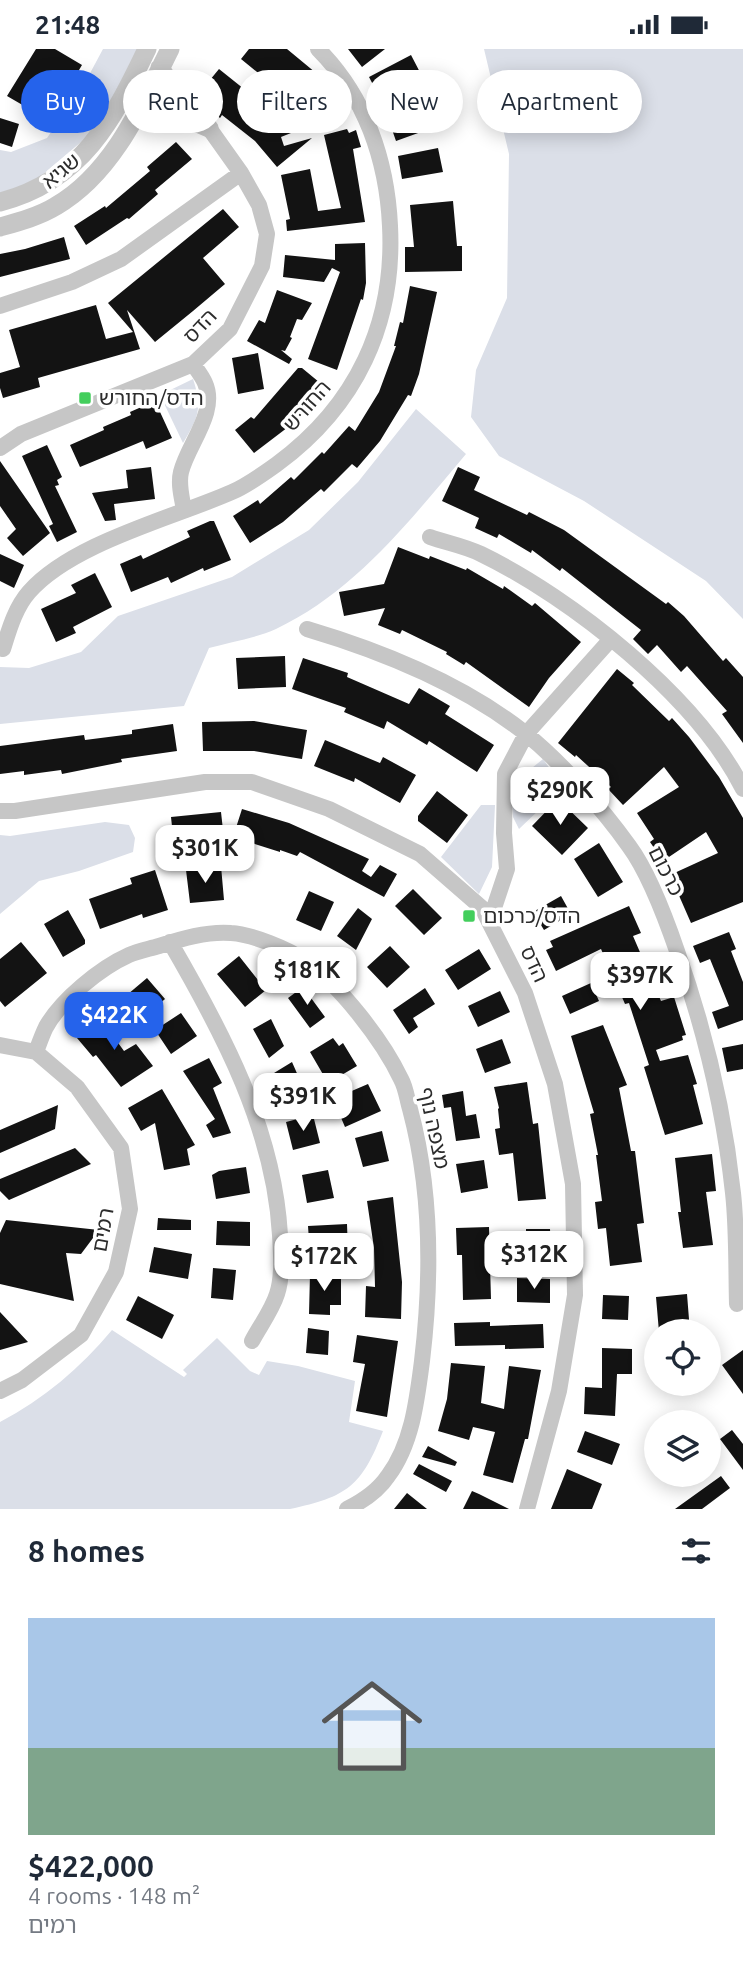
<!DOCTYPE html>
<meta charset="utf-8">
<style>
body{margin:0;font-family:Ubuntu,"Noto Sans Hebrew",sans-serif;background:#f2f2f3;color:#1f2937;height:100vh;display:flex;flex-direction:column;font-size:26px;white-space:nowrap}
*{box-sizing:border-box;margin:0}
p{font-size:23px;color:#747a83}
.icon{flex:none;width:38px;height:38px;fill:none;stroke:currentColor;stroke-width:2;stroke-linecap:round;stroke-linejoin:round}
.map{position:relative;height:1460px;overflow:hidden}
.side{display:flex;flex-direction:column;background:#fff;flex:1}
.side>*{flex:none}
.top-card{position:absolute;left:21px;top:21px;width:702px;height:63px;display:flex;gap:14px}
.controls{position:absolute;left:644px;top:1270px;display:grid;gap:14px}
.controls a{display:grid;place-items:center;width:77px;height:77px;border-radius:50%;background:#fff;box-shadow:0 4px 18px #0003;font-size:35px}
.price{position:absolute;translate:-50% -60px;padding:0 16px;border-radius:14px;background:#fff;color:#222;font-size:23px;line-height:46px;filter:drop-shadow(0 2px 4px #0008)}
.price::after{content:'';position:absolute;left:50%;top:42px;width:21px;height:16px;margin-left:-10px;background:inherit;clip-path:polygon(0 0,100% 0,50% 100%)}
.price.on{background:#2563eb;color:#fff}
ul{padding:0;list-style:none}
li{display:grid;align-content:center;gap:14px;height:371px;padding:0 28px}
li span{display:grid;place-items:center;height:217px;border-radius:0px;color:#555}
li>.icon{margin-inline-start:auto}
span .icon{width:126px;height:126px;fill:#fffc;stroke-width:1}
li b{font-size:30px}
h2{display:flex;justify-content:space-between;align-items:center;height:84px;padding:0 28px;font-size:30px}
.pill{padding:0 24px;border-radius:32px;background:#fff;box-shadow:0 4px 18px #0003;font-size:24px;line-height:63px}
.pill.on{background:#2563eb;color:#fff}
.status{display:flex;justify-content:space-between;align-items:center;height:49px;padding:0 35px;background:#fff;direction:ltr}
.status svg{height:19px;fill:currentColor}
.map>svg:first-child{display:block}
.green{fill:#dbdfe8}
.building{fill:#131313}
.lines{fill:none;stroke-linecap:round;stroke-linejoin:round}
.minor{stroke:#c6c6c6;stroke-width:16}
.tertiary{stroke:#c6c6c6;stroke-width:19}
.poi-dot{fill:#43ce5c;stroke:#fff;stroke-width:2.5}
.labels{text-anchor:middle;stroke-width:7;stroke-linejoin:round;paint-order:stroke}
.street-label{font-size:21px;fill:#2c2c2c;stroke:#fff}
.poi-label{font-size:21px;fill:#2c2c2c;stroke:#fff;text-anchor:start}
</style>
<div class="status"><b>21:48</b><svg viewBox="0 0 49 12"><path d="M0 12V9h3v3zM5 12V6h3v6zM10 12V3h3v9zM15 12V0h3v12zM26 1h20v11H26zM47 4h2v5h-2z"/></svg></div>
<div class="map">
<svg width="743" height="1460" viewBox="0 0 743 1460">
<rect width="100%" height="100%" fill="#fff"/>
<path class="green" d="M103 0H138L101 76 21 144 0 148V101L11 103 47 89 88 28Z
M484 0H743V570L706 532 584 452 499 407 471 368 476 321 507 249 509 105Z
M193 330C203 360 198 368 183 394L160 346Z
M416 360 466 405C411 470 356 542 276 580 256 589 230 593 209 599L184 657 0 675V618L29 619 81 603 118 567 232 528 309 481 358 433Z
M543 710 563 738 519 780 513 768 511 736Z
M481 756H495L492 818 479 845 441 808Z
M105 773 129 776 135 789 133 803 79 822 39 832 0 865V786L10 787Z
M112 1281 184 1328 187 1325 183 1321 217 1289 250 1322 259 1326 267 1312 298 1317 355 1332 349 1373 383 1382C362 1437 347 1448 290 1460H0V1373C44 1350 80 1319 112 1281Z"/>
<path class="building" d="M36 0H55L82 16 64 46 41 33 26 58 7 47Z
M249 0H287L316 24 292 53 287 49 275 65 291 84 281 88 284 97 312 89 277 118 255 92 222 66 220 69 196 48 219 20 254 48 268 32 241 10Z
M348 0H385L362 18Z
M411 6 424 31 382 53 369 28Z
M329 39 339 62 306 77 296 54Z
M423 56 432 79 396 92 388 69Z
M0 69 19 75 12 98 0 94Z
M347 80 349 84 356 81 361 98 353 100 365 173 287 182 286 171 290 170 281 126 310 120 318 162 341 159 324 86Z
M176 93 192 110 155 141 158 145 129 170 127 169 86 196 74 177 105 157 106 159 150 122 147 118Z
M438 99 443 123 402 130 398 107Z
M453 152 457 197H462V222L405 223V198H414L410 156Z
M223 160 239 178 203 209 225 235 193 262 155 293 127 261 140 300 38 329 40 338 3 349 0 339V324L20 318 9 281 96 256 106 290 133 283 108 254Z
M64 188 70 210 0 228V205L25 200Z
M365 194 366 234 363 251 361 250 337 321 308 310 340 223 332 219 324 233 283 228 285 206 335 211V195Z
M410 237 437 243 419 325 411 347 408 346 380 392 357 419 352 415 324 443 321 440 283 473 250 494 233 467 258 451 260 455 291 428 294 431 322 403 324 405 349 377 355 382 379 343 396 297H394L400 273 403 274Z
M277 241 312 254 302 271 297 270 290 288 292 289 285 302 281 301 292 310 289 315 247 292 259 271 265 274Z
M258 304 264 340 238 345 232 309Z
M298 319H302L325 338 296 372 254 404 235 381 251 368 254 370Z
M155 352 172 389 146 400 143 392 80 418 70 396 104 381 103 378 131 366 130 363Z
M47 396 62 428 57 431 59 436 55 437 77 483 57 493 49 477 53 475 22 407Z
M0 412 50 484 23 507 7 489 16 480 0 457Z
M151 418 155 450 114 455 116 471 105 472 92 444 128 439 126 421Z
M458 418 480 428 474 441 527 466 529 463 564 481 666 555 668 553 684 567 723 612 726 609 743 628V694L722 665 727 662 687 617 681 623 657 596 648 605 633 590 641 581 562 519 560 522 532 501 531 504 499 485 497 489 475 479 479 469 442 452Z
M210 472H214L231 511 204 522 203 519 171 534 168 528 131 543 120 515 141 506 143 510 190 488 187 482Z
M398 498 429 510 430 507 466 521 467 519 503 540 504 537 532 557 535 554 581 593 549 629 529 658 466 613 464 616 446 605 447 603 402 581 400 585 378 576 385 559 344 567 339 543 384 535Z
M0 505 24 516 14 539 0 532Z
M95 524 112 558 73 578 76 584 56 593 41 560 76 544 71 536Z
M285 607 286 638 238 640 236 609Z
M303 609 348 624 347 628 409 655 419 639 450 657 445 665 494 696 477 723 429 692 427 696 387 672 384 680 344 663 346 659 292 640Z
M617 620 634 634 632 636 669 672 672 669 689 688 719 728 743 769V853L691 874 670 826 718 804 706 783 663 812 650 793 654 790 637 764 679 738 664 718 623 756 608 740 611 738 576 706 575 708 558 694Z
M254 672 307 681 302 710 254 702H203L202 673Z
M173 675 177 702 121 710 122 713 62 725 61 721 24 726V722L0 725V697L84 686 85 691 132 685V681Z
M325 691 380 714 383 708 416 726 400 754 355 729 354 733 314 717Z
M437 742 468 766 447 794 418 772V767Z
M558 750 588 779 562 806 532 777Z
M242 760 289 774 356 804 369 810 362 822 371 828 380 816 397 825 384 848 300 803 297 807 280 801V803L233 788Z
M221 763 224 790 174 796 171 768Z
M599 794 623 833 598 848 574 810Z
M221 817 224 851 190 854 186 821Z
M155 821 168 861 143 869 142 865 100 880 89 850 132 835 130 829Z
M413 840 442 869 424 886 395 857Z
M309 842 334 853 321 882 296 871Z
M561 847 571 865 544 881 533 863Z
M629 857 641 884 633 887 661 952 674 948 686 986 682 987 683 991 656 1001 660 1012 688 1006 697 1035 693 1036 703 1075 665 1086 644 1018 649 1016 629 954 625 955 601 900 556 922 546 901 553 898 550 892Z
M358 859 372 870 356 901 337 887Z
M68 861 85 891V895L63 908 44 875Z
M729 883 736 900 731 902 743 933V971L718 980 712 963 729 957 710 910 700 914 693 897Z
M21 893 47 924 5 958 0 952V910Z
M390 897 410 918 387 939 367 918Z
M479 900 491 920 458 941 445 921Z
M239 907 266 941 245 958 217 925Z
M147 929 165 950 139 972 121 951Z
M591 934 599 952 570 965 562 947Z
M303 938 325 968 310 979 288 949Z
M425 939 435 955 413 969 418 978 409 985 393 961Z
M500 942 510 963 478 978 468 957Z
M181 964 197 987 171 1005 155 981Z
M104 966 121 987 116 991 124 1002 136 995 153 1017 121 1038 96 1006 93 1008 77 989Z
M271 970 284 997 269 1009 253 980Z
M603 976 627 1036 619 1039 631 1102H635L644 1174 637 1175 642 1213 610 1217 606 1179 598 1180 595 1153 602 1152 596 1106H598L590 1065 594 1064 571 987Z
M333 989 339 997 343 994 357 1017 328 1034 310 1003Z
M502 990 511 1014 485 1024 476 1000Z
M743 995V1020L727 1023 722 999Z
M209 1009 222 1034 213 1039 231 1084 213 1089 206 1076 215 1070 183 1022Z
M292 1013 303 1038 284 1047 274 1024Z
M527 1033 533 1075 538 1074 546 1150 518 1152 513 1104 499 1106 495 1080 500 1079 498 1060 499 1059 494 1038Z
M368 1035 381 1062 345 1078 333 1050Z
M162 1040 195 1096 187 1100 190 1116 164 1121 155 1074 141 1082 128 1059Z
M463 1042 466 1067 476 1065 480 1089 456 1092 451 1058 444 1059 442 1046Z
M58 1056 55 1080 0 1104V1081Z
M313 1066 320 1094 293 1101 286 1073Z
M382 1082 389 1112 363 1118 355 1089Z
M75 1099 91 1115 9 1151 0 1142V1130Z
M712 1105 716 1142 706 1143 713 1196 683 1199 678 1163H681L675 1109Z
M484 1111 488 1139 461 1144 456 1115Z
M246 1118 250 1144 216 1150 212 1126 219 1122Z
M328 1121 334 1149 307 1154 302 1126Z
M393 1148 402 1233 401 1270 365 1268 366 1237 375 1238 374 1199 367 1152Z
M158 1169 191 1171V1181H157Z
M6 1171 99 1181 81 1205 66 1204 74 1252 0 1235V1184Z
M217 1172 250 1173V1197L216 1196Z
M347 1175 348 1204 310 1206 308 1177Z
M489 1178 491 1250 463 1251 462 1206H457L456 1179Z
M526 1180H550L551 1202H526Z
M154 1198 192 1205 188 1230 149 1223Z
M213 1219 236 1221 233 1251 211 1249Z
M310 1225H341V1256H330V1266L309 1265Z
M517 1229 550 1230V1254L517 1253Z
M687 1245 690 1283H659L656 1248Z
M603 1246 629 1247 628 1271 602 1270Z
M138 1247 174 1266 162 1290 126 1271Z
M0 1263 28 1293 0 1301Z
M490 1273V1277L543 1275 544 1299 505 1300V1296L455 1297 454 1274Z
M308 1279 329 1282 328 1306 306 1304Z
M357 1286 398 1292 387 1368 356 1362 365 1315 353 1313Z
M602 1299 632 1300V1325H617L615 1367 584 1365 585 1338 602 1339Z
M743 1301V1345L722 1316Z
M451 1314 485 1317 481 1354 504 1360 509 1317 541 1321 528 1390H525L513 1434 483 1426 495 1383 473 1378 469 1391 438 1382 447 1350Z
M732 1381 743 1395V1421L720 1390Z
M585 1382 620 1395 612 1416 577 1403Z
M428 1397 457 1413 455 1417 422 1408Z
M419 1415 452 1432 446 1443 413 1425Z
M567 1420 602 1435 592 1460H551Z
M721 1427 730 1439 702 1460H675Z
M472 1442 479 1445 509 1460H463Z
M407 1444 427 1460H394Z"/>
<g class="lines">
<path class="minor" d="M0 257 72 233 121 210 241 124
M0 399 21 385 193 315 230 280 262 217 267 185 259 156 241 124 209 79
M184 461C182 449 178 435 181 423 188 395 218 363 205 334 202 327 197 321 193 315
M430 488C447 494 465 497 481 505 572 549 697 648 743 740
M307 580C381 602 464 636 525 684 561 713 602 759 629 797 649 824 666 870 677 902 705 981 724 1061 733 1144 737 1180 736 1218 737 1255
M3 600C9 581 15 559 29 543 72 494 173 469 232 443 248 436 263 425 277 415 356 357 395 275 390 177 387 111 365 47 318 0
M0 762H15L205 733H252L329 760 420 805 482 859 525 944 555 1035 573 1135 575 1246 559 1342 527 1460
M490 871 507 820 504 784 505 725 526 685 611 590
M170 893C223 984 274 1080 280 1186 281 1204 283 1227 277 1245 272 1261 260 1277 252 1292
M0 996 36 1003 77 1038 121 1099 130 1160 116 1223 81 1286 22 1331 0 1342
M36 1003C39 995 42 986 46 978 61 951 100 919 129 906 138 902 149 900 159 897 181 890 207 882 231 884 251 885 289 900 305 912 340 936 383 992 401 1030 406 1039 407 1050 410 1060 432 1142 432 1228 422 1312 417 1351 412 1395 388 1427 378 1442 363 1452 347 1460"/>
<path class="tertiary" d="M160 19 177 45 203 73
M138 43 142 54 162 59 209 79
M0 153C82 132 113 71 147 0
M0 178C18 173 40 167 56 157 113 124 142 56 170 0"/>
</g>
<g class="poi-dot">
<rect x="78" y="342" width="14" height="14" rx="3.5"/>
<rect x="462" y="860" width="14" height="14" rx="3.5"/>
</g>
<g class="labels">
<g class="street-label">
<text transform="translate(61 122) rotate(-40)" y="7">שגיא</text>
<text transform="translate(200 277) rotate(-47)" y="7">הדס</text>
<text transform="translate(307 357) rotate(-49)" y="7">החורש</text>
<text transform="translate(666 822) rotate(63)" y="7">כרכום</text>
<text transform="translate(534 915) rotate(65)" y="7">הדס</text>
<text transform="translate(434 1079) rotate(78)" y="7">מצפה נוף</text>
<text transform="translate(103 1181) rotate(-80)" y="7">רמים</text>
</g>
<g class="poi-label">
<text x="99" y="356">הדס/החורש</text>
<text x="483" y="874">הדס/כרכום</text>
</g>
</g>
</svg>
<div class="controls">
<a><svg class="icon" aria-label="locate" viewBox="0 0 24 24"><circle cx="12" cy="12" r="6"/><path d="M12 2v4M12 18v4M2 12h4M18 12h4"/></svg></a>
<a><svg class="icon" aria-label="layers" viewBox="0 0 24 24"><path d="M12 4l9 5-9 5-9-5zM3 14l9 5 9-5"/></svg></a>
</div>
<b class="price" style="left:560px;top:778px">$290K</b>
<b class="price" style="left:205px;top:836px">$301K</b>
<b class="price" style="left:307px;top:958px">$181K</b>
<b class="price" style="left:640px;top:963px">$397K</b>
<b class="price on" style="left:114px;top:1003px">$422K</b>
<b class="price" style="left:303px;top:1084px">$391K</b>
<b class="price" style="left:534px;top:1242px">$312K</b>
<b class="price" style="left:324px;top:1244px">$172K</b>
<div class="top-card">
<a class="pill on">Buy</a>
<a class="pill">Rent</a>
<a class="pill">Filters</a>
<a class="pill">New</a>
<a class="pill">Apartment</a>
</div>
</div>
<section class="side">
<h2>8 homes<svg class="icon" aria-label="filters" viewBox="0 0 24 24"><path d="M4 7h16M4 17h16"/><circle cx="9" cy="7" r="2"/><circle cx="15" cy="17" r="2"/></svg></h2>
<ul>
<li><span style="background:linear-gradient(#a9c7e8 60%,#7fa58c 0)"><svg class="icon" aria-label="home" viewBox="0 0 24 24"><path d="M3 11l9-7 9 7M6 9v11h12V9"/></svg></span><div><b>$422,000</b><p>4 rooms · 148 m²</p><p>רמים</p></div></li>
</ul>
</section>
